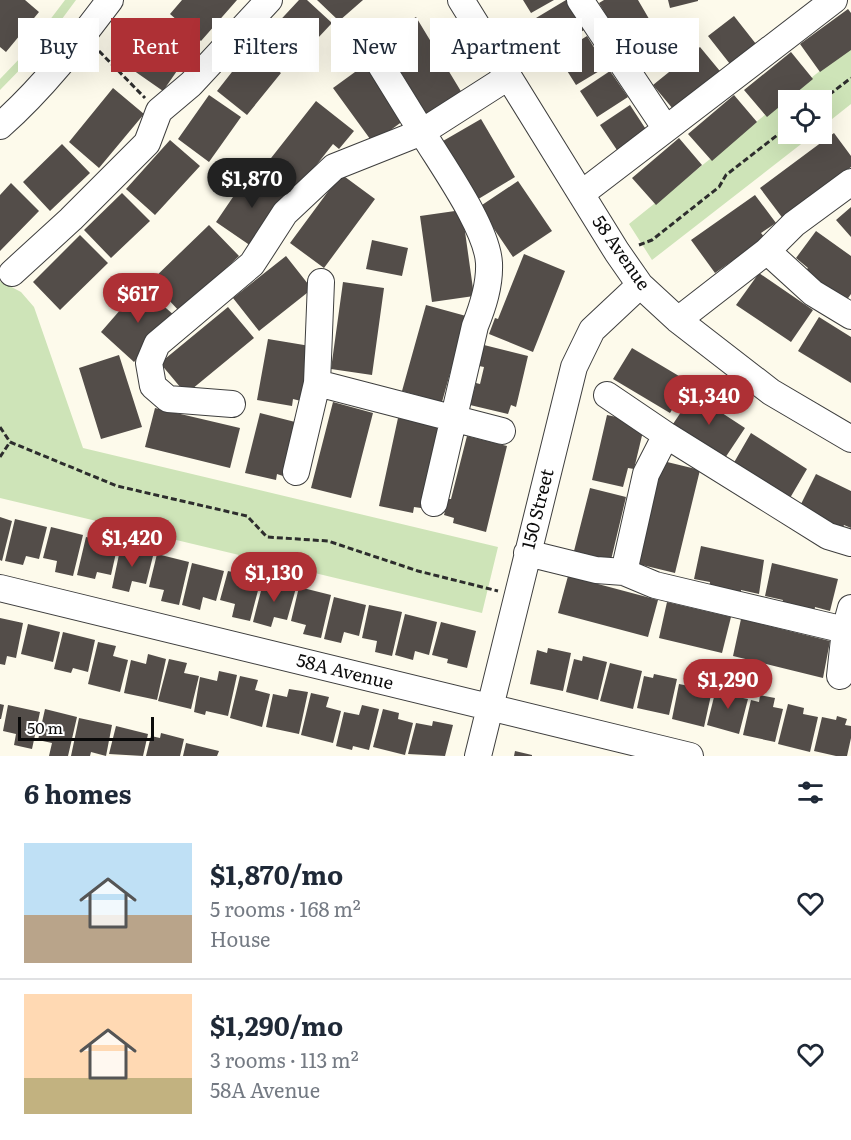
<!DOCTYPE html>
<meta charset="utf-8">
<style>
body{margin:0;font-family:Literata,serif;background:#f6f6f7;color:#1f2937;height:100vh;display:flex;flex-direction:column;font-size:22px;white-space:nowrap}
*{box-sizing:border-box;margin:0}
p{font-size:20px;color:#747a83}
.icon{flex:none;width:33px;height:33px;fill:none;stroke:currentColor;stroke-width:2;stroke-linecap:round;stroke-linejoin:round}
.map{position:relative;height:756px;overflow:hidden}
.details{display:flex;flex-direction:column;background:#fff;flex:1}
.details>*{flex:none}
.hud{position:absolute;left:18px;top:18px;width:816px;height:54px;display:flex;gap:12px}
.controls{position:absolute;left:778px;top:90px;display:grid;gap:12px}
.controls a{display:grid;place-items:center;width:54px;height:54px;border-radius:0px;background:#fff;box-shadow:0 6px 24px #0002;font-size:30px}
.scale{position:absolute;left:18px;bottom:15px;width:136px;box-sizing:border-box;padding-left:6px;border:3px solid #0b0b0b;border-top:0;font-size:16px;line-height:21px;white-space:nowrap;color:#0b0b0b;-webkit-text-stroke:4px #fff;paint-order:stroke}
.price{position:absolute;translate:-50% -51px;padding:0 14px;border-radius:21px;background:#ae3035;color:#fff;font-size:20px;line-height:39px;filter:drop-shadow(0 2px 3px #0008)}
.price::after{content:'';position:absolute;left:50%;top:36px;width:18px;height:14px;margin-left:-9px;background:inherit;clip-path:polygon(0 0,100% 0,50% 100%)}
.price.selected{background:#222;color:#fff}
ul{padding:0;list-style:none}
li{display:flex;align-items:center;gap:18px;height:150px;padding:0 24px}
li+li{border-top:2px solid #e0e1e3}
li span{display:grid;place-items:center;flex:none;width:168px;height:120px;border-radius:0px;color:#555}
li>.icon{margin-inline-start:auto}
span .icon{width:72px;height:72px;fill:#fffc;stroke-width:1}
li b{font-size:26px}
h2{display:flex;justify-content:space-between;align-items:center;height:72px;padding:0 24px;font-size:26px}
.pill{padding:0 21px;border-radius:0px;background:#fff;box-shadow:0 6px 24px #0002;font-size:21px;line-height:54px}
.pill.selected{background:#ae3035;color:#fff}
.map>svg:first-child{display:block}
.green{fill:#cee4b8}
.building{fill:#534d49}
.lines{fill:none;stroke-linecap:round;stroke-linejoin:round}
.minor-casing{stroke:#3e3e3e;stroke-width:28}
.path{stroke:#2d2d2d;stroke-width:3;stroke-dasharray:6 3;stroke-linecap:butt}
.minor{stroke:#fff;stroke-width:26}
.labels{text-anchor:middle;stroke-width:6;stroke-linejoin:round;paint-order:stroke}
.street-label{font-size:18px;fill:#0b0b0b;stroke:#fff}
</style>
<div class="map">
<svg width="851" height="756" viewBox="0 0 851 756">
<rect width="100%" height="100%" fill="#fdfaeb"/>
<path class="green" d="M65 0H76L39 50 0 90V79L24 54Z
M851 46V104L822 127V100H789V134H814L652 260 629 224Z
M0 281 21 292 34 307 83 448 498 547 482 613 0 498Z"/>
<path class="building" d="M0 0H25L39 12 6 52 0 47Z
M182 0H237L201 41 170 14Z
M299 0H307L332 23 287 71 258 44Z
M317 0H363L339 21Z
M523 0H554L531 13Z
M566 0 584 30 554 49 536 18Z
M604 0H638L662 41 631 58 599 3Z
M668 0H698V1L670 8Z
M848 9 851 13V50L820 72 800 44Z
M734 16 756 44 730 64 708 36Z
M416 17 462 93 426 114 393 59 390 62 377 41Z
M162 22 195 45 163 91 130 68Z
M587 36 606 67 576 85 559 58 568 53 566 49Z
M700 47 724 76 673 109 653 85Z
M250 49 281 73 247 115 217 91Z
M791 52 813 79 767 117 744 90Z
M366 64 407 118 373 143 333 88Z
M610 71 628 97 597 117 580 91Z
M113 88 144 114 99 168 69 142Z
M209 95 241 117 209 162 178 139Z
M734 95 757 122 712 161 688 134Z
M316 101 354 131 339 149 333 144 291 197 268 179 272 174 264 167Z
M630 105 649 134 619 153 600 125Z
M481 119 515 177 475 201 467 181 443 141Z
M834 133 851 156V167L784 220 760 188Z
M679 138 702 165 656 205 632 178Z
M170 140 200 166 155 215 126 189Z
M62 144 90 173 50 211 23 182Z
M250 172 289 198 251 246 216 222Z
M341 174 375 199 324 268 290 243Z
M518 181 552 231 513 257 479 207Z
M11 183 39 211 0 251V195Z
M122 193 150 221 111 258 84 230Z
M755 195 776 223 761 233 765 238 715 273 691 240Z
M851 207V237L836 220Z
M462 210 474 296 432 302 420 216Z
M209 225 239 256 180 312 151 281Z
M816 231 851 256V294L846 301 805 271 808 268 796 258Z
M80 235 108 263 60 310 33 282Z
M372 240 408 248 402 276 366 269Z
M524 254 565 271 533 352 489 334 495 318 498 319Z
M286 256 312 289 259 331 233 298Z
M759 273 813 310 791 342 736 305Z
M343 282 384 288 372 375 331 369Z
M141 286 175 316 134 362 101 332Z
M426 305 466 316 442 402 402 391Z
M228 307 254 338 186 394 160 363Z
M819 317 851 337V383L798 351Z
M268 339 310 346 301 401 293 399 292 406 257 400Z
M484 345 528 356 516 407 511 405 508 414 470 405 476 383 480 384 484 367 479 366Z
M632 348 689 382 670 413 613 379Z
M119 355 142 427 101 439 79 368Z
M693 394 745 428 725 458 673 424Z
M333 402 373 413 351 498 311 488Z
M155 408 240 428 230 468 145 447Z
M260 413 299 423 286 477 277 474 276 480 245 473Z
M607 415 645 423 634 469 628 468 623 487 592 480Z
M398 418 439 427 421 508 414 507 413 513 379 506Z
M751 433 807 469 790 498 732 466Z
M467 436 507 446 486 532 453 523 454 518 444 515 448 499H451Z
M663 461 700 470 675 573 638 564Z
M816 474 851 491V528L844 525 842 529 799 508Z
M590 488 626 497 611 560 574 551Z
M0 517 12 521 2 561 0 560Z
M15 519 47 527 39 559 26 556 23 565 5 561Z
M51 527 83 535 73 576 55 572 57 561 43 558Z
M86 537 118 544 111 575 97 572 95 579 77 575Z
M121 545 154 552 146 584 132 581 129 592 112 588Z
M701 546 764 560 759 594 741 590V595L709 588 710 582 694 579Z
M157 554 189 562 179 605 161 601 164 590 149 587Z
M192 563 224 571 216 601 203 597 200 610 182 605Z
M772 563 838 579 830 611 815 607 814 613 781 606 783 600 765 596Z
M228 571 261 579 250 621 232 617 235 604 220 600Z
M568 576 658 600 648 637 558 613Z
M264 579 296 588 287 620 274 617 271 627 253 622Z
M299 587 331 595 321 638 303 634 306 625 291 621Z
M334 597 366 605 359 636 344 632 341 643 324 639Z
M667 602 731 617 722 653 659 638Z
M369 605 402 612 392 656 375 652 377 641 362 638Z
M405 614 437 622 429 655 415 651 413 660 395 655Z
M0 618 23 623 16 658 7 656 5 665 0 664Z
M741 619 830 641 823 678 733 656Z
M441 622 476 631 467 668 447 663 448 659 432 655Z
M28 624 60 632 53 662 21 654Z
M63 632 95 640 88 672 73 668 71 673 54 669Z
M98 642 116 646 113 656 128 660 120 692 88 684Z
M548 648 571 653 563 691 530 684 537 650 547 653Z
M148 654 166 659 157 700 124 693 131 660 146 664Z
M583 656 607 662 598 700 566 692 574 659 582 661Z
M169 659 187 663 184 673 199 676 191 709 158 701Z
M610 663 642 671 633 709 600 701Z
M219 671 237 675 228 716 206 711 205 715 194 712 200 677 217 681Z
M654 674 677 679 669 715 637 708 644 676 653 678Z
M240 676 258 680 255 690 270 694 262 727 230 718Z
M696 682 713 686 704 727 672 719 679 684 694 687Z
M729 683 741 686 738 697 748 699 739 734 707 725 715 693 726 696Z
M289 689 308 692 299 734 266 727 273 694 287 697Z
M311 693 329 697 326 707 341 711 333 743 301 735Z
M760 695 775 698 773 707 783 709 775 742 743 735 751 700 759 702Z
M0 704 4 705 1 719H0Z
M788 704 804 708 803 714 818 717 810 752 778 744Z
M8 705 40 712 32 749 14 745 16 734 3 731Z
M362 705 379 709 369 750 353 746 352 750 336 746 344 712 359 715Z
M45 709 77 717 68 756H49L52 743 38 740Z
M383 709 399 713 398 719 413 723 405 755 373 747Z
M837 716 847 719 845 725 851 726V738L847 756H836L814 751 822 717 836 720Z
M79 718 112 725 106 756 91 752 90 756H71Z
M433 721 453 725 445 756 408 754 416 723 432 726Z
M116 726 148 734 143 756 109 754Z
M161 733 184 739 180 756H146L151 736 160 738Z
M186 743 219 751 217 756H183Z
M515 751 532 755V756H514Z"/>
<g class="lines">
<g class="minor-casing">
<path id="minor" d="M461 0 617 252 640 285 678 320 771 392 851 439
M580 0 666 129 581 194
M0 126C43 88 76 45 110 0
M666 129 834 0
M767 251 813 293 851 316
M12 273 71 219 147 143 159 111 191 84 269 0
M678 320 767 251 794 224 851 182
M317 383 502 431
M607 395 666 435 828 536 851 543
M232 404 168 399 153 386 149 363 157 344 252 264 285 213 334 167 422 132 375 56
M296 472 317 383 321 282
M434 503 475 326C483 306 490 285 489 263 487 227 441 164 422 132L508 77
M527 553 596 570 624 572 655 585 845 630
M624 572 646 474 666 435
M0 588 690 756
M840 676 845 630 851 608
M478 756 574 367 592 330 640 285"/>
</g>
<path class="path" d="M99 51 145 98
M822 100 851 78
M639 245 652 240 719 187 726 175 789 126
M0 427 10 442 117 486 247 516 267 537 328 541 418 571 498 591
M0 457 10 442"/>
<use href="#minor" class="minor"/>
</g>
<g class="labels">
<g class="street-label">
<text transform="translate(621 253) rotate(55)" y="6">58 Avenue</text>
<text transform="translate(538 509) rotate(-76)" y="6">150 Street</text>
<text transform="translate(345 672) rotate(14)" y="6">58A Avenue</text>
</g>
</g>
</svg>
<div class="controls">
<a><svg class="icon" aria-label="locate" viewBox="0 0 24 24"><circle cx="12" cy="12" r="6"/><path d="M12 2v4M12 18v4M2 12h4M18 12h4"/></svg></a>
</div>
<div class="scale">50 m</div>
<b class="price selected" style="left:252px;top:209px">$1,870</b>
<b class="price" style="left:138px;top:324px">$617</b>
<b class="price" style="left:709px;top:426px">$1,340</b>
<b class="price" style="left:132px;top:568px">$1,420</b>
<b class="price" style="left:274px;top:603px">$1,130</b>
<b class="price" style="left:728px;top:710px">$1,290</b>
<div class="hud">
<a class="pill">Buy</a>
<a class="pill selected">Rent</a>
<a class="pill">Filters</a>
<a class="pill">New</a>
<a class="pill">Apartment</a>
<a class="pill">House</a>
</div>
</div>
<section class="details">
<h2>6 homes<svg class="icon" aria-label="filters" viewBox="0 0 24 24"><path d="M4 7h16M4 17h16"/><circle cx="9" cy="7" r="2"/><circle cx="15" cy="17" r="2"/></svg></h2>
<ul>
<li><span style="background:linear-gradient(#bfe0f5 60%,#b9a48a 0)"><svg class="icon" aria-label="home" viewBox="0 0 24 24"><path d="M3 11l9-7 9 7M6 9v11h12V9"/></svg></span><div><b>$1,870/mo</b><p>5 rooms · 168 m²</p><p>House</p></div><svg class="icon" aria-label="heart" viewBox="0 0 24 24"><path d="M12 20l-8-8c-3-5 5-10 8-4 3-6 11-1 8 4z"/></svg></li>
<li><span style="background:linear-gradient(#ffd9b3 70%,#c2b280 0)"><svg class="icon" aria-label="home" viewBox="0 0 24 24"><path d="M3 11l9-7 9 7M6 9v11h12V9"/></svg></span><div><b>$1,290/mo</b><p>3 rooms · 113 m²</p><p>58A Avenue</p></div><svg class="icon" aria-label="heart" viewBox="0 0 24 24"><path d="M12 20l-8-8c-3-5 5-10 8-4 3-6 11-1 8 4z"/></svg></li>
</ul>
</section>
